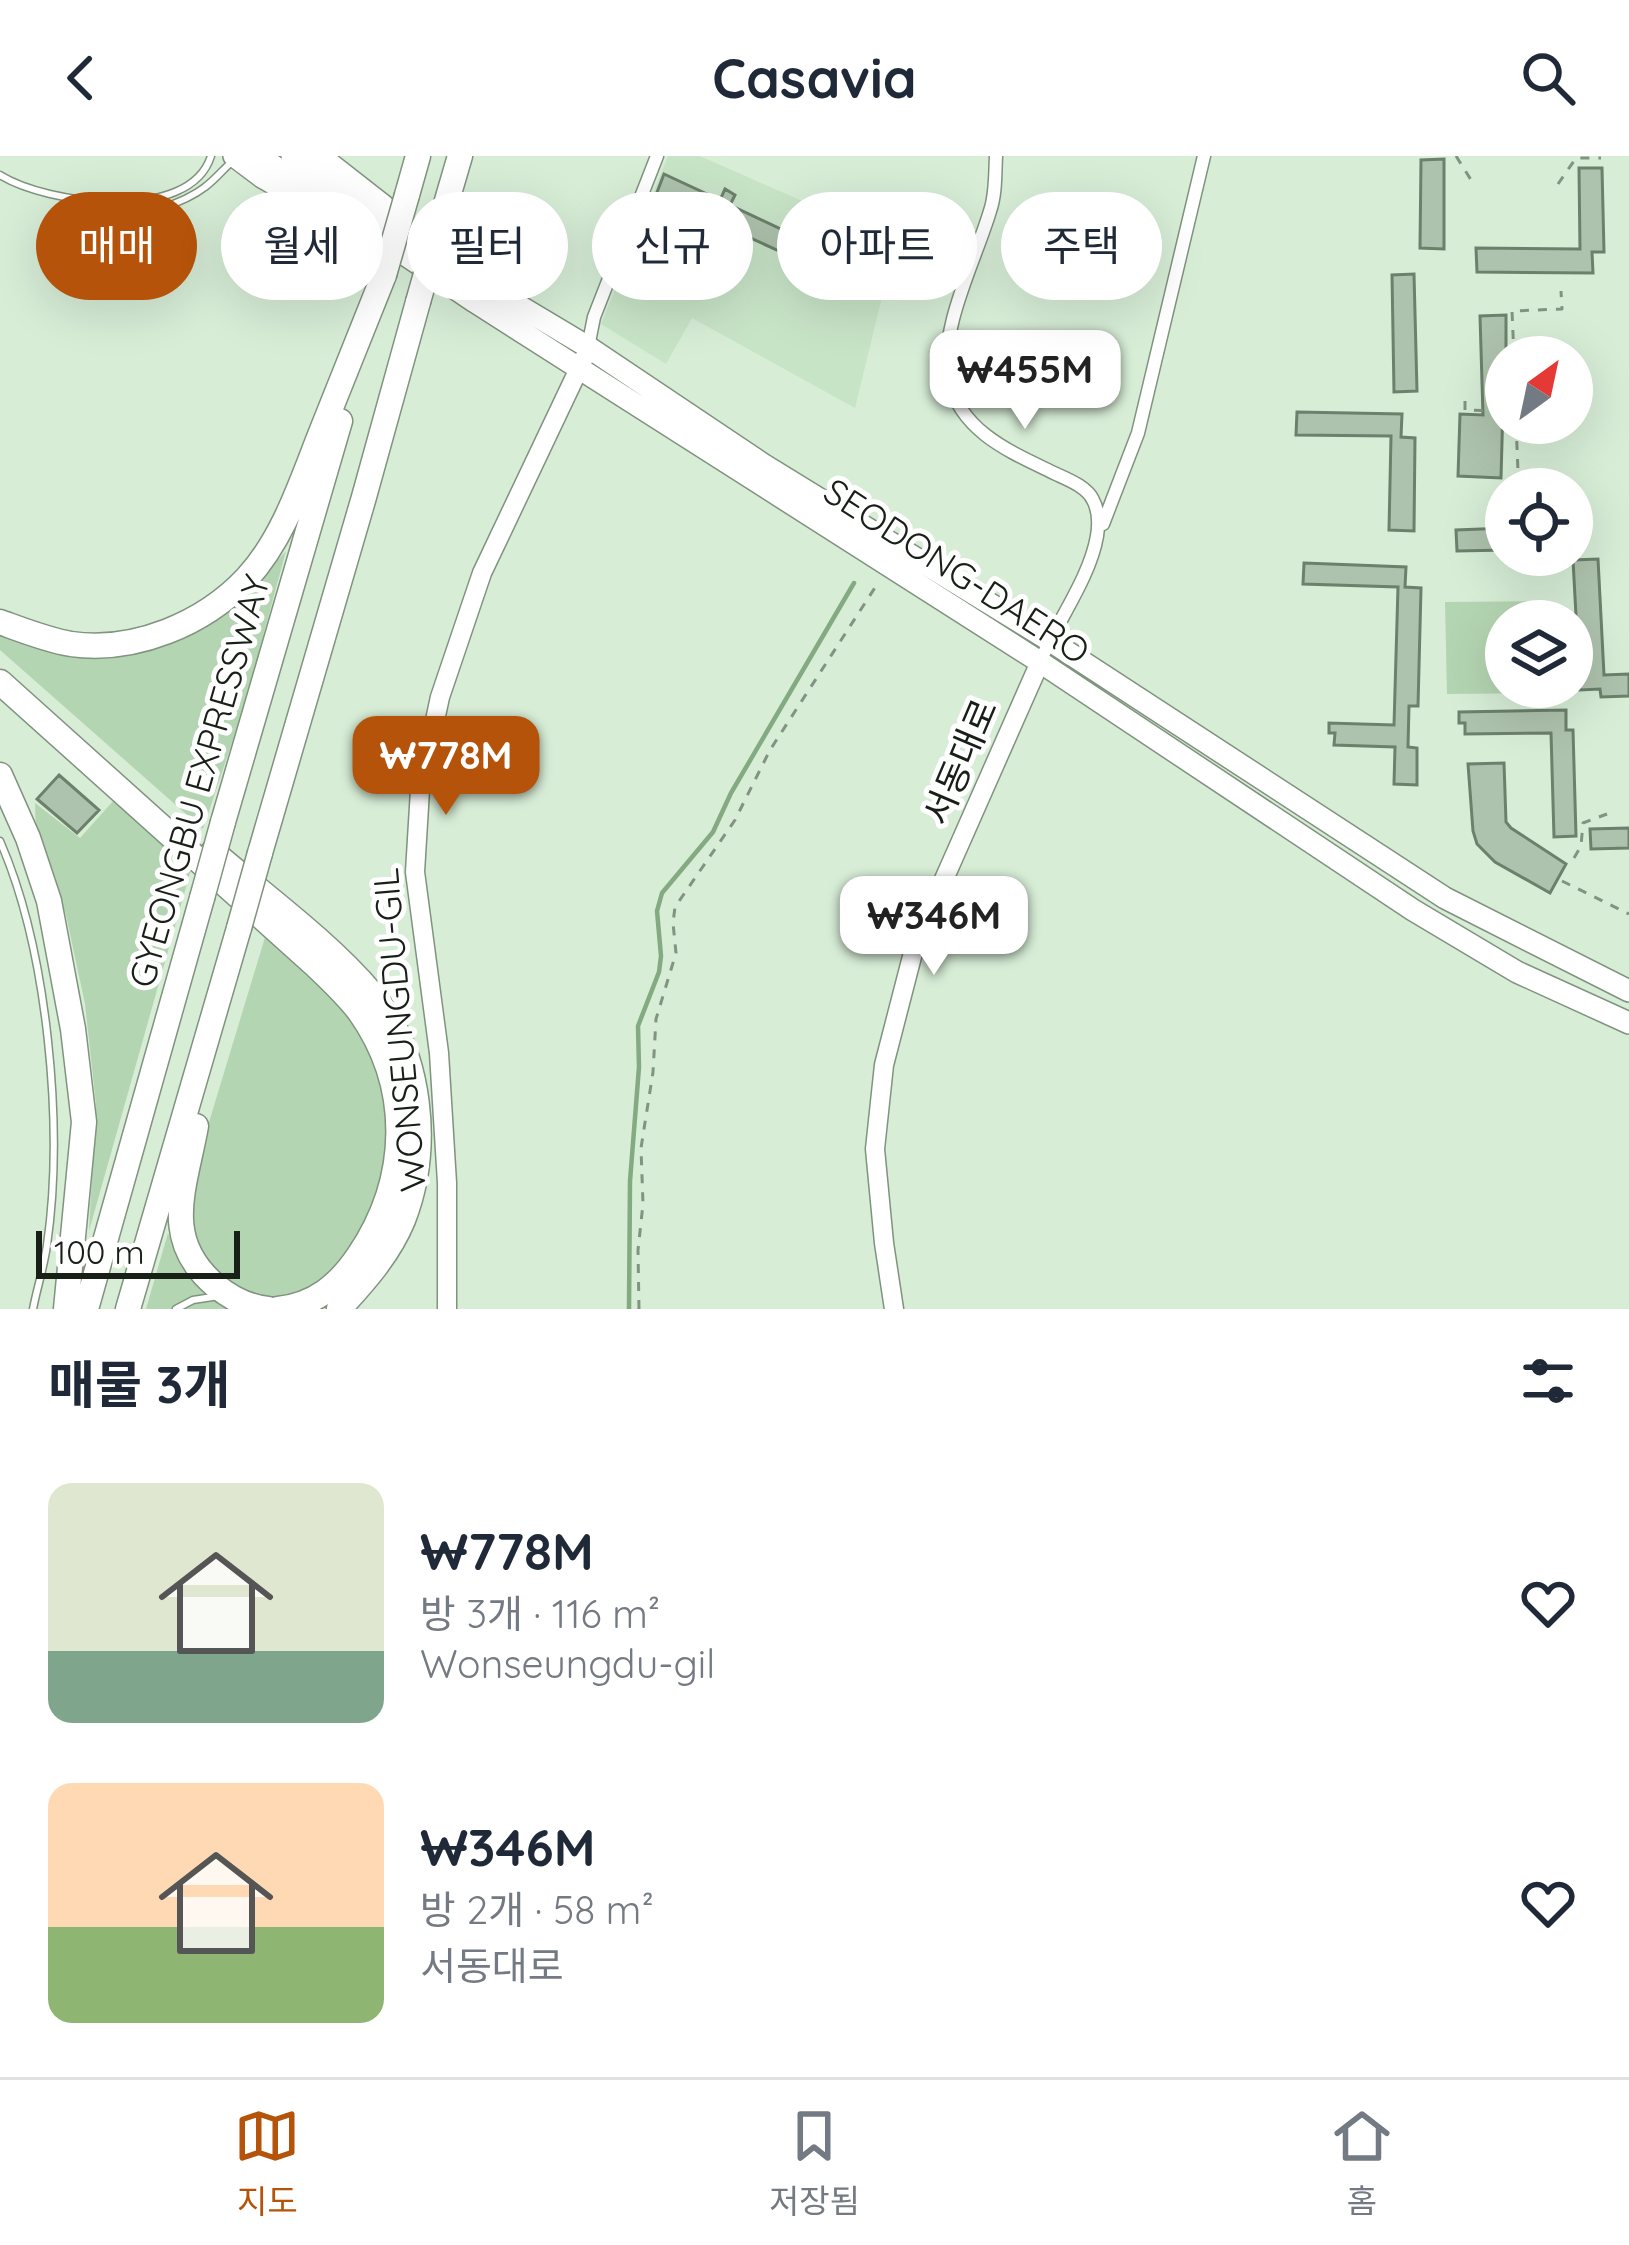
<!DOCTYPE html>
<html lang="ko">
<meta charset="utf-8">
<style>
body{margin:0;font-family:Quicksand,"Noto Sans KR",sans-serif;background:#f6f6f7;color:#1f2937;height:100vh;display:flex;flex-direction:column;font-size:45px;white-space:nowrap}
*{box-sizing:border-box;margin:0}
p{font-size:39px;color:#747a83}
.icon{flex:none;width:66px;height:66px;fill:none;stroke:currentColor;stroke-width:2;stroke-linecap:round;stroke-linejoin:round}
.map{position:relative;height:1153px;overflow:hidden}
.side{display:flex;flex-direction:column;background:#fff;flex:1}
.side>*{flex:none}
.banner{position:absolute;left:36px;top:36px;width:1557px;height:108px;display:flex;gap:24px}
.needle{width:78px;rotate:33deg}
.controls{position:absolute;left:1485px;top:180px;display:grid;gap:24px}
.controls a{display:grid;place-items:center;width:108px;height:108px;border-radius:50%;background:#fff;box-shadow:0 12px 48px #0002;font-size:60px}
.scale{position:absolute;left:36px;bottom:30px;width:204px;box-sizing:border-box;padding-left:12px;border:6px solid #171f17;border-top:0;font-size:33px;line-height:42px;white-space:nowrap;color:#171f17;-webkit-text-stroke:9px #fff;paint-order:stroke}
.price{position:absolute;translate:-50% -102px;padding:0 27px;border-radius:24px;background:#fff;color:#222;font-size:39px;line-height:78px;filter:drop-shadow(0 3px 6px #0008)}
.price::after{content:'';position:absolute;left:50%;top:72px;width:36px;height:27px;margin-left:-18px;background:inherit;clip-path:polygon(0 0,100% 0,50% 100%)}
.price.selected{background:#b45309;color:#fff}
ul{padding:0;list-style:none}
li{display:flex;align-items:center;gap:36px;height:300px;padding:0 48px}
li span{display:grid;place-items:center;flex:none;width:336px;height:240px;border-radius:24px;color:#555}
li>.icon{margin-inline-start:auto}
span .icon{width:144px;height:144px;fill:#fffc;stroke-width:1}
li b{font-size:51px}
h2{display:flex;justify-content:space-between;align-items:center;height:144px;padding:0 48px;font-size:51px}
.pill{padding:0 42px;border-radius:54px;background:#fff;box-shadow:0 12px 48px #0002;font-size:42px;line-height:108px}
.pill.selected{background:#b45309;color:#fff}
header{display:flex;justify-content:space-between;align-items:center;height:156px;padding:0 48px;background:#fff;font-size:54px;font-weight:700}
.tab-bar{display:flex;justify-content:space-around;align-items:center;height:168px;border-top:3px solid #e0e1e3;background:#fff;font-size:33px;color:#747a83}
.tab-bar a{display:grid;justify-items:center;gap:6px}
.tab-bar .selected{color:#b45309}
.map>svg:first-child{display:block}
.built{fill:#c8e4c7}
.green{fill:#b4d5b2}
.lines{fill:none;stroke-linecap:round;stroke-linejoin:round}
.stream{stroke:#84aa82;stroke-width:4.5}
.building{fill:#aec3ad;stroke:#6c806b;stroke-width:3}
.lane-casing{stroke:#7f937e;stroke-width:9}
.street-casing{stroke:#7f937e;stroke-width:15}
.secondary-casing{stroke:#7f937e;stroke-width:21}
.primary-casing{stroke:#7f937e;stroke-width:24}
.highway-casing{stroke:#7f937e;stroke-width:27}
.path{stroke:#839382;stroke-width:3;stroke-dasharray:9 9;stroke-linecap:butt}
.lane{stroke:#fff;stroke-width:6}
.street{stroke:#fff;stroke-width:12}
.secondary{stroke:#fff;stroke-width:18}
.primary{stroke:#fff;stroke-width:21}
.highway{stroke:#fff;stroke-width:24}
.highway-bridge-casing{stroke:#7f937e;stroke-width:27;stroke-linecap:butt}
.highway-bridge{stroke:#fff;stroke-width:24}
.labels{text-anchor:middle;stroke-width:10;stroke-linejoin:round;paint-order:stroke}
.street-label{font-size:36px;fill:#171f17;stroke:#fff}
</style>
<header><svg class="icon" aria-label="back" viewBox="0 0 24 24"><path d="M15 5l-7 7 7 7"/></svg>Casavia<svg class="icon" aria-label="search" viewBox="0 0 24 24"><circle cx="10" cy="10" r="6"/><path d="M15 15l6 6"/></svg></header>
<div class="map">
<svg width="1629" height="1153" viewBox="0 0 1629 1153">
<rect width="100%" height="100%" fill="#d7edd6"/>
<path class="built" d="M668 0H700L816 51 806 78 883 137 855 252 692 162 666 208 601 168Z"/>
<path class="green" d="M286 395 244 551 203 673 0 494V476L85 500 146 496 183 482 229 456Z
M1538 445 1539 465H1506V531H1540V537L1447 538 1445 446Z
M114 644 192 710 89 1075 96 948 85 848 66 759 36 679 35 647 80 682Z
M266 778 348 853 369 888 388 946 393 981 367 1074 338 1115 312 1135 286 1143H257L208 1113 194 1088 190 1029Z
M168 1077C184 1115 195 1135 234 1153H146Z"/>
<g class="lines">
<path class="stream" d="M629 1153 630 1025 639 911 638 870 659 816 661 800 657 755 662 737 713 676 731 637 854 427"/>
</g>
<path class="building" d="M1444 3V93L1420 92 1421 4Z
M1579 12H1602L1604 96H1592L1593 117 1477 116 1476 92 1580 93Z
M664 18 720 44 725 33 735 39 730 49 787 76 779 95 656 39Z
M1414 118 1417 235 1394 236 1392 119Z
M1506 159V250H1503L1501 322 1458 320 1460 258 1483 259 1480 160Z
M1297 256 1402 258 1401 281 1415 282 1414 375 1389 374 1391 280 1296 279Z
M1506 372V394L1457 395 1456 374Z
M1598 403 1604 519 1629 518V540L1601 541 1600 533 1580 534 1573 404Z
M1304 407 1406 411 1405 431 1421 432 1418 550H1409L1408 591 1417 592V629L1394 628 1395 591 1334 589 1335 577H1329V567L1394 569 1398 431 1303 428Z
M1566 554V574H1573L1576 680 1554 681 1551 577 1465 578V567H1459V556Z
M1504 607 1506 666 1511 672 1566 708 1550 737 1495 706 1477 688 1473 675 1468 608Z
M59 619 99 654 77 677 37 643Z
M1629 672V692L1591 693 1590 673Z"/>
<g class="lines">
<g class="lane-casing">
<path id="lane" d="M0 19C46 48 190 68 211 0
M116 48 114 57C134 66 187 45 205 31 216 23 224 12 234 4
M0 685C48 795 64 971 47 1089 44 1111 37 1132 33 1153
M176 1153 193 1144 219 1140"/>
</g>
<g class="street-casing">
<path id="street" d="M996 0C995 18 996 38 990 55 976 103 938 174 949 224 961 277 1013 297 1056 318 1069 324 1087 331 1093 344 1099 355 1099 368 1097 380 1090 422 1056 467 1040 506
M588 191 594 161 657 0
M1103 368 1138 277 1204 0"/>
</g>
<g class="secondary-casing">
<path id="secondary" d="M447 1153V1027L439 897 415 716 420 634 440 541 482 417 584 202
M894 1153 884 1087 875 993 884 909 915 789 1040 506"/>
</g>
<g class="primary-casing">
<path id="primary" d="M234 0 262 21 292 38
M259 0 475 146 1040 506 1413 754 1517 816 1629 867
M292 0 358 49 420 82 496 136 588 191 764 309 1049 484 1445 742 1629 835
M320 0 384 50"/>
</g>
<g class="highway-casing">
<path id="highway" d="M407 39 418 0
M441 65 460 0
M0 466C22 474 47 484 71 488 134 497 204 468 247 422 284 382 302 324 322 274 343 222 363 171 384 119
M0 526 314 808C330 823 346 838 359 855 413 931 410 1023 359 1099 339 1129 315 1149 278 1153
M0 619 28 682 49 745 73 873 84 966 66 1153
M223 666 340 265
M213 696C263 739 329 787 371 837 422 897 431 992 403 1064 389 1098 364 1126 339 1153
M260 697 364 341 418 146
M196 970C185 1032 160 1083 216 1130 231 1142 248 1151 268 1153
M86 1153 202 742
M128 1153 239 772"/>
</g>
<path class="path" d="M1456 0 1473 27
M1558 28 1576 2H1601
M1514 201 1512 155 1562 153 1561 135
M1465 245V254L1506 255
M1516 267 1518 315
M1574 702 1581 690 1583 667 1607 658
M1562 725 1629 758
M639 1153 638 1094 643 1048 641 992 653 916 656 863 676 797 673 767 675 751 735 664 770 594 878 427"/>
<use href="#lane" class="lane"/>
<use href="#street" class="street"/>
<use href="#secondary" class="secondary"/>
<use href="#primary" class="primary"/>
<use href="#highway" class="highway"/>
<g class="highway-bridge-casing">
<path id="highway-bridge" d="M384 119 407 39
M418 146 441 65
M202 742 223 666
M239 772 260 697"/>
</g>
<use href="#highway-bridge" class="highway-bridge"/>
</g>
<g class="labels">
<g class="street-label">
<text transform="translate(957 415) rotate(33)" y="13">SEODONG-DAERO</text>
<text transform="translate(960 606) rotate(-67)" y="13">서동대로</text>
<text transform="translate(199 625) rotate(-74)" y="13">GYEONGBU EXPRESSWAY</text>
<text transform="translate(399 874) rotate(-95)" y="13">WONSEUNGDU-GIL</text>
</g>
</g>
</svg>
<div class="controls">
<a><svg class="needle" viewBox="-14 -14 28 28"><path d="M0-13l5 13h-10z" fill="#e53935"/><path d="M0 13l5-13h-10z" fill="#747a83"/></svg></a>
<a><svg class="icon" aria-label="locate" viewBox="0 0 24 24"><circle cx="12" cy="12" r="6"/><path d="M12 2v4M12 18v4M2 12h4M18 12h4"/></svg></a>
<a><svg class="icon" aria-label="layers" viewBox="0 0 24 24"><path d="M12 4l9 5-9 5-9-5zM3 14l9 5 9-5"/></svg></a>
</div>
<div class="scale">100 m</div>
<b class="price" style="left:1025px;top:276px">₩455M</b>
<b class="price selected" style="left:446px;top:662px">₩778M</b>
<b class="price" style="left:934px;top:822px">₩346M</b>
<div class="banner">
<a class="pill selected">매매</a>
<a class="pill">월세</a>
<a class="pill">필터</a>
<a class="pill">신규</a>
<a class="pill">아파트</a>
<a class="pill">주택</a>
</div>
</div>
<section class="side">
<h2>매물 3개<svg class="icon" aria-label="filters" viewBox="0 0 24 24"><path d="M4 7h16M4 17h16"/><circle cx="9" cy="7" r="2"/><circle cx="15" cy="17" r="2"/></svg></h2>
<ul>
<li><span style="background:linear-gradient(#dfe7d0 70%,#7fa58c 0)"><svg class="icon" aria-label="home" viewBox="0 0 24 24"><path d="M3 11l9-7 9 7M6 9v11h12V9"/></svg></span><div><b>₩778M</b><p>방 3개 · 116 m²</p><p>Wonseungdu-gil</p></div><svg class="icon" aria-label="heart" viewBox="0 0 24 24"><path d="M12 20l-8-8c-3-5 5-10 8-4 3-6 11-1 8 4z"/></svg></li>
<li><span style="background:linear-gradient(#ffd9b3 60%,#8fb573 0)"><svg class="icon" aria-label="home" viewBox="0 0 24 24"><path d="M3 11l9-7 9 7M6 9v11h12V9"/></svg></span><div><b>₩346M</b><p>방 2개 · 58 m²</p><p>서동대로</p></div><svg class="icon" aria-label="heart" viewBox="0 0 24 24"><path d="M12 20l-8-8c-3-5 5-10 8-4 3-6 11-1 8 4z"/></svg></li>
</ul>
</section>
<nav class="tab-bar">
<a class="selected"><svg class="icon" aria-label="map" viewBox="0 0 24 24"><path d="M3 6l6-2 6 2 6-2v14l-6 2-6-2-6 2zM9 4v14M15 6v14"/></svg>지도</a>
<a><svg class="icon" aria-label="saved" viewBox="0 0 24 24"><path d="M7 4h10v16l-5-4-5 4z"/></svg>저장됨</a>
<a><svg class="icon" aria-label="home" viewBox="0 0 24 24"><path d="M3 11l9-7 9 7M6 9v11h12V9"/></svg>홈</a>
</nav>
